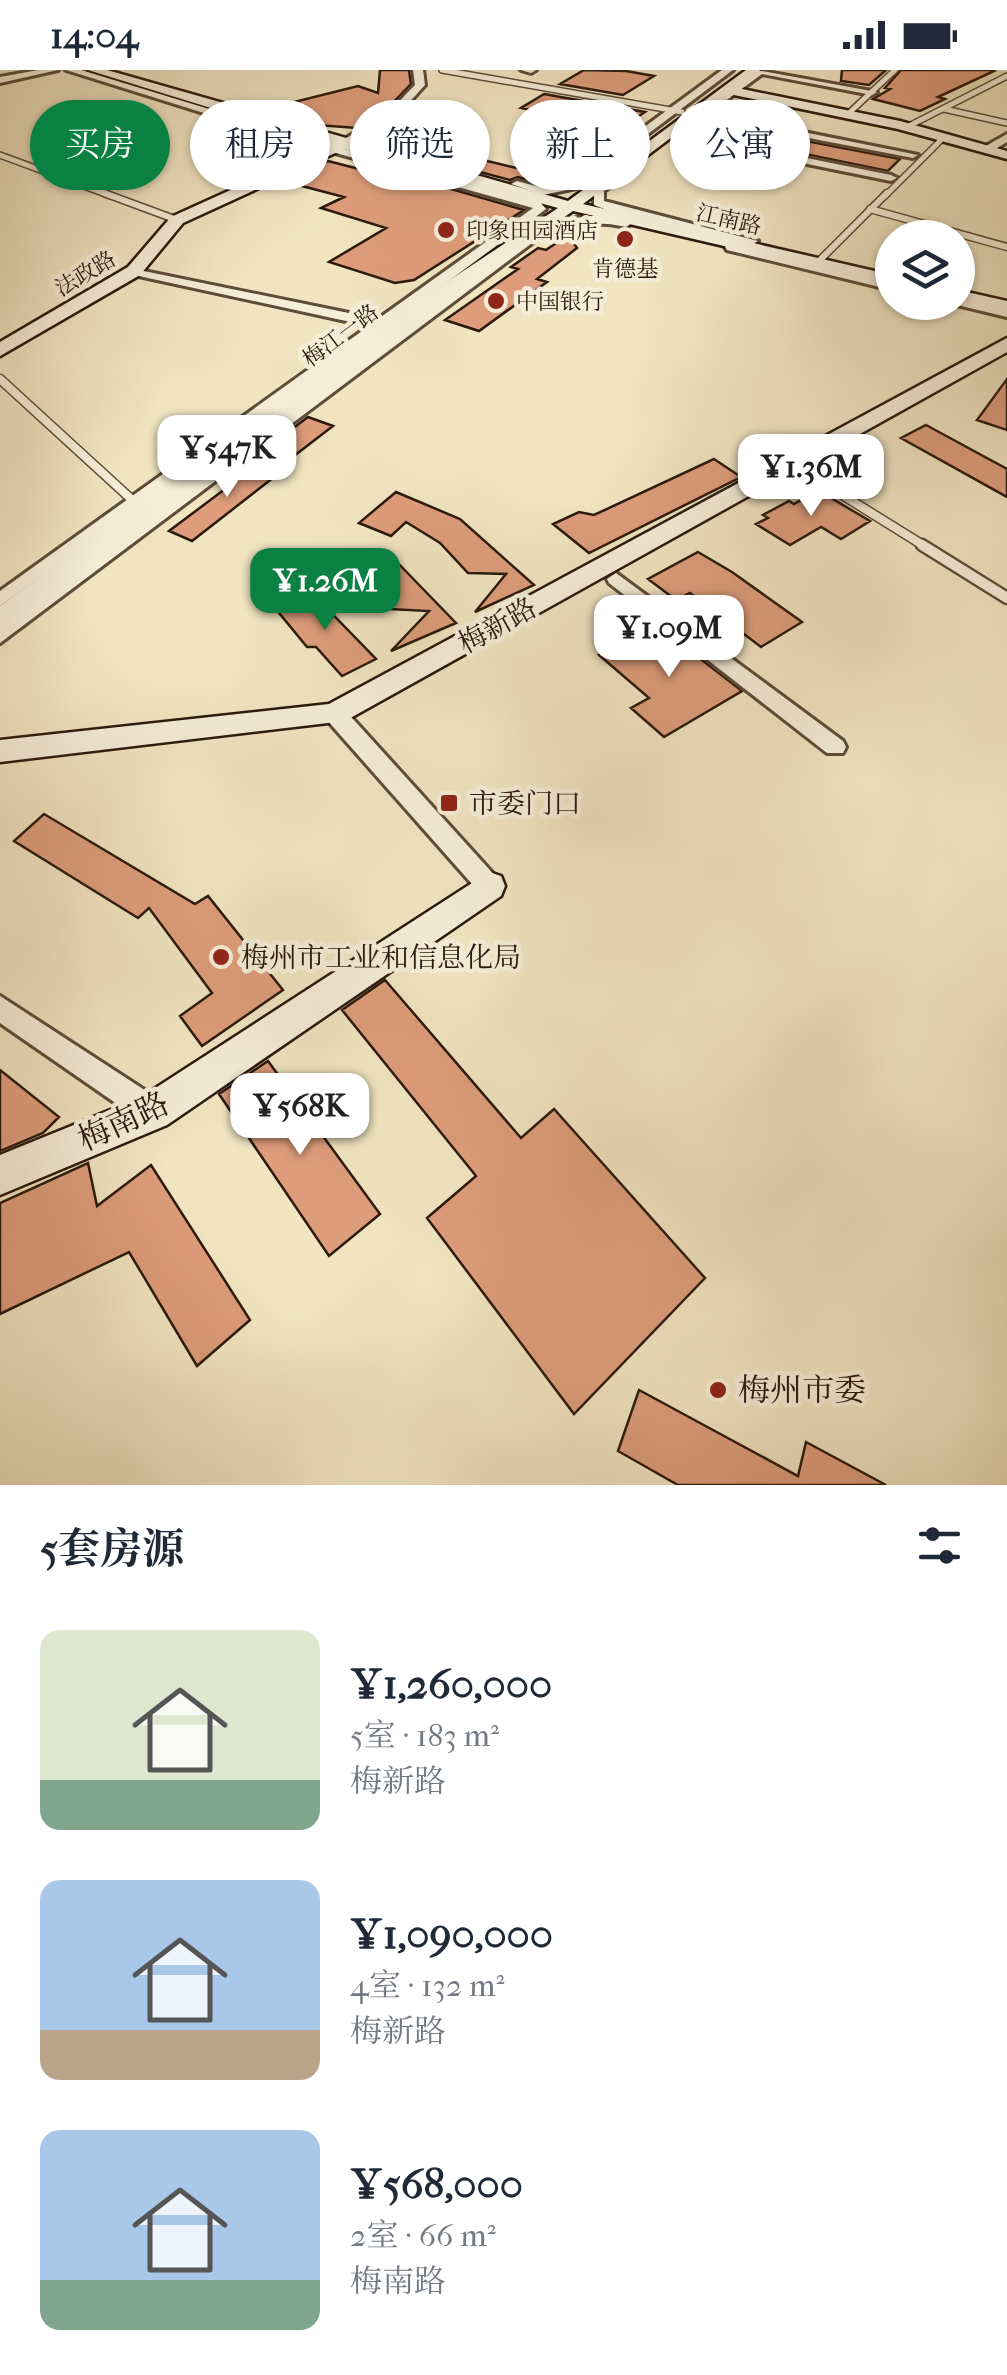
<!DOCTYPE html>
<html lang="zh">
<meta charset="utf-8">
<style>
body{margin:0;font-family:"IM FELL French Canon","Noto Serif SC",serif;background:#f2f2f3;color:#1f2937;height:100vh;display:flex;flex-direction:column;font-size:38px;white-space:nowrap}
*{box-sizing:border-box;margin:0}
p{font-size:32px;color:#747a83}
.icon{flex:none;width:55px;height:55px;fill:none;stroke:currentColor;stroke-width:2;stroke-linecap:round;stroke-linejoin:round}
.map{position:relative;height:1415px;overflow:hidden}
.drawer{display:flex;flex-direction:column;background:#fff;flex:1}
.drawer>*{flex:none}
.hud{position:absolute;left:30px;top:30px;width:948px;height:90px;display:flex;gap:20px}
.buttons{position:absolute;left:875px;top:150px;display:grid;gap:20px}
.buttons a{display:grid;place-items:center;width:100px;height:100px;border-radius:50%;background:#fff;box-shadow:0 2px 8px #0004;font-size:50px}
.price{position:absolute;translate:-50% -85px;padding:0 22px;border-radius:20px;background:#fff;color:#222;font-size:32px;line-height:65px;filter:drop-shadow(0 2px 5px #0008)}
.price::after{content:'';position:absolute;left:50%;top:60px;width:30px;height:22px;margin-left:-15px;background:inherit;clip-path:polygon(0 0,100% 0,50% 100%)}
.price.selected{background:#0b8043;color:#fff}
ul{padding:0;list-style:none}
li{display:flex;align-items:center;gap:30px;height:250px;padding:0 40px}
li span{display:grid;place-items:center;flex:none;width:280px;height:200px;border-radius:20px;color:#555}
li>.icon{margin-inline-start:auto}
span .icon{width:120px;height:120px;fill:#fffc;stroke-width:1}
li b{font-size:42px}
h2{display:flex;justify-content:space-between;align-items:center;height:120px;padding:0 40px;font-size:42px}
.chip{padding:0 35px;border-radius:45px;background:#fff;box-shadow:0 2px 8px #0004;font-size:35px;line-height:90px}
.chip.selected{background:#0b8043;color:#fff}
.status{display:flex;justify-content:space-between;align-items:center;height:70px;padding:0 50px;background:#fff;direction:ltr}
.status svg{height:28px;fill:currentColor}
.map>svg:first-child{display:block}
.building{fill:#dd9c7b;stroke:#2a190c;stroke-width:2.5}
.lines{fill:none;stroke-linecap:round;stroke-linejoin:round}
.lane-far3-casing{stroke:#5c4c39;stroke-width:8}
.lane-far2-casing{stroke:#5c4c39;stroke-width:9}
.lane-far1-casing{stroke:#5c4c39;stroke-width:11}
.lane-casing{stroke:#5c4c39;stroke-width:15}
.street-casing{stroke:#5c4c39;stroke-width:6}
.secondary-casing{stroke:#2a190c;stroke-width:5}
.lane-far3{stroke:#f5edd7;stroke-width:5}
.lane-far2{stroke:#f5edd7;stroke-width:6}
.lane-far1{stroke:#f5edd7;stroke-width:8}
.lane{stroke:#f5edd7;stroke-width:10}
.street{fill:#f5edd7;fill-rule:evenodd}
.secondary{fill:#f5edd7;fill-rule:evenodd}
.poi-dot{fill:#8f2418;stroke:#f5edd7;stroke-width:4}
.labels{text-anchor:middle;stroke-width:9;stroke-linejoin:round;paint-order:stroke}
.far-street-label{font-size:22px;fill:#2a190c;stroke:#f5edd7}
.far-poi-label{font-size:22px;fill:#2a190c;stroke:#f5edd7;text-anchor:start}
.street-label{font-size:28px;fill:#2a190c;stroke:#f5edd7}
.poi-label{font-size:28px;fill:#2a190c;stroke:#f5edd7;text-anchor:start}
.near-street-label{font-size:32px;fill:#2a190c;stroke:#f5edd7}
.near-poi-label{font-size:32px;fill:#2a190c;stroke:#f5edd7;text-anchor:start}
</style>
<div class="status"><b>14:04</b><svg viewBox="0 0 49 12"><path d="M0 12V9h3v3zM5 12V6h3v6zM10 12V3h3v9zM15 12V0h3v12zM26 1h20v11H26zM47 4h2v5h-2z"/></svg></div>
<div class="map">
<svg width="1007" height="1415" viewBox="0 0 1007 1415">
<rect width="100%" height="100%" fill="#f0e4c1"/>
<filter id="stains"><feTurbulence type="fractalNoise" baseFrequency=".002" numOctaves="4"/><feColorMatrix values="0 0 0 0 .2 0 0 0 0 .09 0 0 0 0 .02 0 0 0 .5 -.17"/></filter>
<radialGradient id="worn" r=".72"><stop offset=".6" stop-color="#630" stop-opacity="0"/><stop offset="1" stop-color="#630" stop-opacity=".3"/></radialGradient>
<path class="building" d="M380 0H409L411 14 384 42 357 58 317 55 262 40 358 16 378 23Z
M584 0 626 1 654 6 623 25 560 14Z
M842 0H886L869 15 841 11Z
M901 0H996L938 27 945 29 920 41 873 29 890 19 885 18Z
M544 24 645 42 621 58 521 38Z
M729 56 900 89 888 101 716 66Z
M475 88 565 110 543 114 518 107 510 110 461 97Z
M328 91 386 106 392 102 524 140 414 210 395 213 329 192 386 158 321 138 344 127 287 112Z
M568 165 577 178 537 209 547 212 479 261 445 250 518 199 511 197 538 178 546 180Z
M1007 309V360L977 350Z
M308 347 333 356 290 389 264 380Z
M926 355 1007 399V427L901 368Z
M265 389 287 397 192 471 169 461Z
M714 389 741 407 589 483 553 454 579 442 594 445Z
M396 422 460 449 534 515 475 542 506 504 468 503 440 473 406 452 391 466 359 453Z
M811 424 826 425 870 451 841 469 821 457 790 475 756 454 768 448 763 445 789 431 794 434Z
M698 482 732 502 802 552 761 577 690 523 676 530 648 509Z
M393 488 456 553 391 581 429 541 389 539 358 502Z
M311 522 376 589 342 606 316 577H307L275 538Z
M649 558 655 563 662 559 742 621 664 667 631 638 649 628 599 585Z
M44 744 195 834 208 826 283 920 202 976 180 946 212 923 149 838 138 848 14 771Z
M385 910 521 1068 554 1039 705 1208 574 1344 427 1148 476 1106 342 940Z
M268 991 380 1144 329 1186 219 1024Z
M0 1000 59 1047 43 1063 0 1081Z
M88 1093 97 1136 151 1095 250 1250 197 1296 129 1182 0 1244V1133Z
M639 1320 798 1406 806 1372 886 1415H678L618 1381Z"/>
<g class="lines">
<g class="lane-far3-casing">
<path id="lane-far3" d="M442 0 682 42
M944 39 1007 53
M848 44 895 0
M907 57 1007 6
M0 85 111 126
M885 126 944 67"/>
</g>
<g class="lane-far2-casing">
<path id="lane-far2" d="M104 123 177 150
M870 139 1007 177
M817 193 887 123"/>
</g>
<g class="lane-far1-casing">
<path id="lane-far1" d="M0 309 141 438
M791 393 926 477"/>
</g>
<g class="lane-casing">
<path id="lane" d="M922 475 1007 528"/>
</g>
<g class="street-casing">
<path id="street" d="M38 0H58L0 13V7Z
M66 0H81L308 69 540 132 546 139 392 253 394 259H383L0 536V521L369 256 134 205 128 201 129 198 378 249 533 138 300 73Z
M413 0H423L425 15 394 49 347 76H339V72L386 45 415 15Z
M521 0H536L531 3Z
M722 0H733L576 118 543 125 511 114 517 111 543 118 568 113Z
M756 0 877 22 872 25 762 4 709 43 918 85 913 88 695 46V42Z
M673 61 891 105 897 108 891 111 669 66Z
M1007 64V72L992 81H984V77Z
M618 103 624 106 604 121V131L758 171 752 175 622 146 594 135V118Z
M599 145 632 153 626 157C590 149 564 155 532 173L0 573V556L524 167 560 150Z
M731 173 892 212V220L727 180 725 177Z
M958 227 1007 239V247L953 234Z
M616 503 843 671 846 677 843 683H827L609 513 607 509Z
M335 636 343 638 498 809 501 816 498 823 489 826 480 823 327 650 324 644Z
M0 926 163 1032 167 1042 163 1052 153 1056 143 1052 0 953Z"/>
</g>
<g class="secondary-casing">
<path id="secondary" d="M88 0H107L568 131 746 0H760L737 18 900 51 1007 81V89L898 59 729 24 583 134 892 205V215L573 141 399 261 9 555 0 558V536L385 253 558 138 344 79 183 153 140 205 0 286V272L128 197 171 147 330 75Z
M958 220 1007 231V241L958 230Z
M1007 268V282L345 651 0 692V670L329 634Z
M489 802 501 806 505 816 501 826 167 1055 0 1125V1085L140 1028Z"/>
</g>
<use href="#lane-far3" class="lane-far3"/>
<use href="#lane-far2" class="lane-far2"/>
<use href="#lane-far1" class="lane-far1"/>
<use href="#lane" class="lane"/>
<use href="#street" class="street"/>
<use href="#secondary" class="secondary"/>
</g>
<g class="poi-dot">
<circle cx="446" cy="160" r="10"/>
<circle cx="625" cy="169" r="10"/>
<circle cx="496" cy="231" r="10"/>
<rect x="439" y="723" width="20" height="20" rx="5"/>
<circle cx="221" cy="887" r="10"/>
<circle cx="718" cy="1320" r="10"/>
</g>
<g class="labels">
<g class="far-street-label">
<text transform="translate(729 149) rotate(13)" y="8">江南路</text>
<text transform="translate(85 203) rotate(-31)" y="8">法政路</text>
<text transform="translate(340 265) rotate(-37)" y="8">梅江一路</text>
</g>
<g class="far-poi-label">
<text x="466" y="168">印象田园酒店</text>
<text x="625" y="206" text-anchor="middle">肯德基</text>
<text x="516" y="239">中国银行</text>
</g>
<g class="street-label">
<text transform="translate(497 555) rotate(-29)" y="10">梅新路</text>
</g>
<g class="poi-label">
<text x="469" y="743">市委门口</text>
<text x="241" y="897">梅州市工业和信息化局</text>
</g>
<g class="near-street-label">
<text transform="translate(123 1051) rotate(-25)" y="11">梅南路</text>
</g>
<g class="near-poi-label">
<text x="738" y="1331">梅州市委</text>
</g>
</g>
<rect width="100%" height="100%" filter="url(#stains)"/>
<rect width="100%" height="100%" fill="url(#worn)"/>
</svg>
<div class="buttons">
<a><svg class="icon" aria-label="layers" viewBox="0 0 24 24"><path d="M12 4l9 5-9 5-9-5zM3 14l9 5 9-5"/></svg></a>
</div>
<b class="price" style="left:227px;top:430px">¥547K</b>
<b class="price" style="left:811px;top:449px">¥1.36M</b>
<b class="price selected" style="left:325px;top:563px">¥1.26M</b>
<b class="price" style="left:669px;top:610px">¥1.09M</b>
<b class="price" style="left:300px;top:1088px">¥568K</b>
<div class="hud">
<a class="chip selected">买房</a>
<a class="chip">租房</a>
<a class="chip">筛选</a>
<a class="chip">新上</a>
<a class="chip">公寓</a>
</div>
</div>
<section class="drawer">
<h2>5套房源<svg class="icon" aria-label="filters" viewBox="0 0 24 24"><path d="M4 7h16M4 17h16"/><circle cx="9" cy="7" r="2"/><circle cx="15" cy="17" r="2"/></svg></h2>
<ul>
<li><span style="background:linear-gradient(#dfe7d0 75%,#7fa58c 0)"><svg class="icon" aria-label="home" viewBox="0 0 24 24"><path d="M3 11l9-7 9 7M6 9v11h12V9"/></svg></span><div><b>¥1,260,000</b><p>5室 · 183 m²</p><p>梅新路</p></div></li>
<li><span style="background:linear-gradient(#a9c7e8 75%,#b9a48a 0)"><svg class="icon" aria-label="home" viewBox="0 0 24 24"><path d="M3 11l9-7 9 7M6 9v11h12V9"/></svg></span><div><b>¥1,090,000</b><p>4室 · 132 m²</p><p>梅新路</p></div></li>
<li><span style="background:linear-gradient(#a9c7e8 75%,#7fa58c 0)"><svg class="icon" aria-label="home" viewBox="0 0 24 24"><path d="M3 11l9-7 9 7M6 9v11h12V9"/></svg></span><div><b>¥568,000</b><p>2室 · 66 m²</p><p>梅南路</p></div></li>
</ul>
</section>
